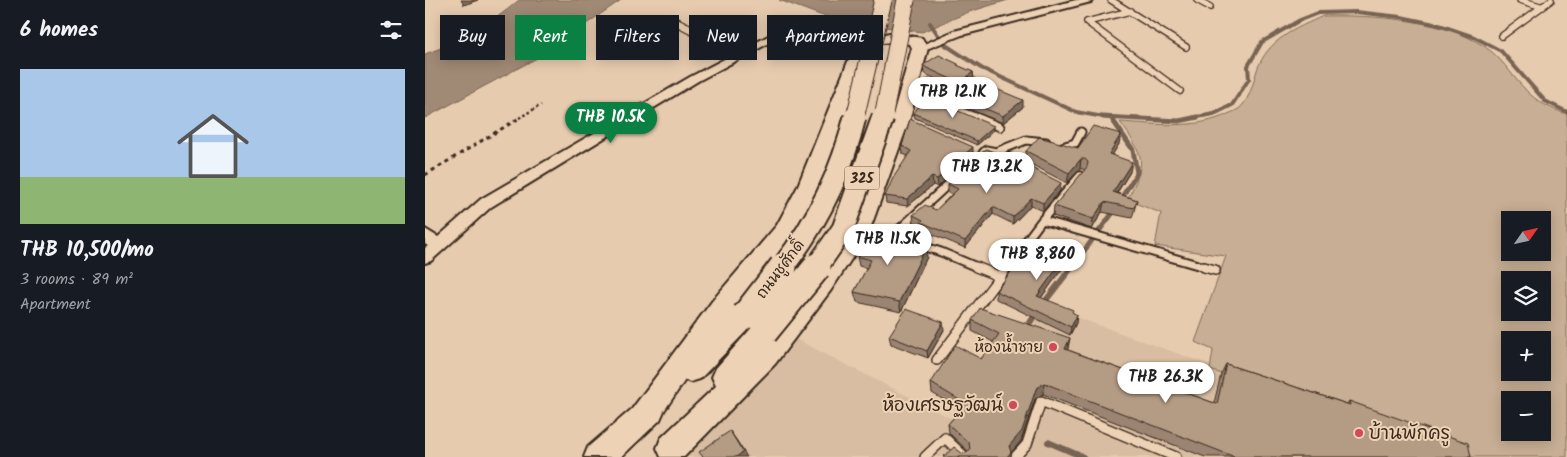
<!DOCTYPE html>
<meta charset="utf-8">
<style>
body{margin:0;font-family:Kalam,"Playpen Sans Thai",sans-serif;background:#20242c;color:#f1f3f6;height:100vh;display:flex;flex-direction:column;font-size:19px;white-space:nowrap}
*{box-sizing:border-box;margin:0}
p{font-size:16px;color:#9ea1a6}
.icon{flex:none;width:28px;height:28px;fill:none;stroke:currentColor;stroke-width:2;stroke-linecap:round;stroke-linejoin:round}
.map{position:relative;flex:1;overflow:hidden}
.details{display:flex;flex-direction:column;background:#171b24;width:425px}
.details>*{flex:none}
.banner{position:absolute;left:15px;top:15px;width:475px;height:45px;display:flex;gap:10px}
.needle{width:32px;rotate:56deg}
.tools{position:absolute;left:1076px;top:211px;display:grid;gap:10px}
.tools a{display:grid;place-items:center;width:50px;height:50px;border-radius:0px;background:#171b24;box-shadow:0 2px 12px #0003;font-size:25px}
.price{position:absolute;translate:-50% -42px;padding:0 11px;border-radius:18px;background:#fff;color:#222;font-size:16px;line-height:32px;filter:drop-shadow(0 1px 2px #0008)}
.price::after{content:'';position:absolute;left:50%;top:30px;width:15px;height:11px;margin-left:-8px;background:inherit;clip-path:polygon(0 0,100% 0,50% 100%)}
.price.current{background:#0b8043;color:#fff}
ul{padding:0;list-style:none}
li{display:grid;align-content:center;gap:10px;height:265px;padding:0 20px}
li+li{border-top:1px solid #363941}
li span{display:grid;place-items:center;height:155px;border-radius:0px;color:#555}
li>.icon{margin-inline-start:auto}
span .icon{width:90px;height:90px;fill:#fffc;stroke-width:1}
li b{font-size:21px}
h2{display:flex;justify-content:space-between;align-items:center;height:60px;padding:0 20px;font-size:21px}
.chip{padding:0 18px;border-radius:0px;background:#171b24;box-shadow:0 2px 12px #0003;font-size:18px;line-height:45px}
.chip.current{background:#0b8043;color:#fff}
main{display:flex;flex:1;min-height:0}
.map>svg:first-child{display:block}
.built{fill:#d8bda2}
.green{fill:#c7ae94;stroke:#816c59;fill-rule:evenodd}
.water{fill:#a08974;stroke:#786352}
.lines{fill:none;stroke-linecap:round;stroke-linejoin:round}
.stream-far2{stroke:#786352;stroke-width:4}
.stream-far1{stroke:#786352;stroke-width:5}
.stream{stroke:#786352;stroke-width:6}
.service-far2-casing{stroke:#3b2a1e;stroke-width:8}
.service-far1-casing{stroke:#3b2a1e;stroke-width:11}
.service-casing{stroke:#3b2a1e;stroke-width:12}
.minor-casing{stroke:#3b2a1e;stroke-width:4}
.primary-casing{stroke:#3b2a1e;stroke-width:4}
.path-far1{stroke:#3b2a1e;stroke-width:2.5;stroke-dasharray:2.5 2.5;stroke-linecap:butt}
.path{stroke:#3b2a1e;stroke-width:3;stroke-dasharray:4 4;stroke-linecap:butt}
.service-far2{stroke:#eed2b5;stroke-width:5.5}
.service-far1{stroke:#eed2b5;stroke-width:7}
.service{stroke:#eed2b5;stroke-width:9}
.minor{fill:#eed2b5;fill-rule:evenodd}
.primary{fill:#eed2b5;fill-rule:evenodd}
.primary-bridge-far2-casing{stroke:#3b2a1e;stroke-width:19;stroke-linecap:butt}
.primary-bridge-far1-casing{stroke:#3b2a1e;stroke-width:25;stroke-linecap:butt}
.primary-bridge-casing{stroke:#3b2a1e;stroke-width:31;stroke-linecap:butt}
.primary-bridge-far2{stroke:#eed2b5;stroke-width:17}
.primary-bridge-far1{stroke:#eed2b5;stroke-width:21}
.primary-bridge{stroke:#eed2b5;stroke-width:27}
.wall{fill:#9b8572;stroke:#3b2a1e}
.shaded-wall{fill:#7e6c5c;stroke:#3b2a1e}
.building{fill:#b49b84;stroke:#3b2a1e}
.poi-dot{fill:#d1495b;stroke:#eed2b5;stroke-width:2}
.labels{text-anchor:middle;stroke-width:4;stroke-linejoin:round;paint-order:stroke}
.shield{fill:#eed2b5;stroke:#715c4b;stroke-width:1}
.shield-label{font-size:14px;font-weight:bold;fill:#3b2a1e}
.street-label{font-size:15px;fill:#3b2a1e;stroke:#eed2b5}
.poi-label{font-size:15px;fill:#3b2a1e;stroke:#eed2b5;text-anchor:end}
.near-poi-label{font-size:18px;fill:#3b2a1e;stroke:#eed2b5;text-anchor:end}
</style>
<main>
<section class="details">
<h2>6 homes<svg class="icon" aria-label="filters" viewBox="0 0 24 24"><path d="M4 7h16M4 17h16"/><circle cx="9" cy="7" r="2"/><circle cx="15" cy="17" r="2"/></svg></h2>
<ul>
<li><span style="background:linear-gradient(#a9c7e8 70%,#8fb573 0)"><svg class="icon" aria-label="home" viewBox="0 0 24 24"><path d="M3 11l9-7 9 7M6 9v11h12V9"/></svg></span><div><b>THB 10,500/mo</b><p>3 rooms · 89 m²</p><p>Apartment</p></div></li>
</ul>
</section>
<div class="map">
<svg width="1142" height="457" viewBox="0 0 1142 457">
<rect width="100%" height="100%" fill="#e7cbaf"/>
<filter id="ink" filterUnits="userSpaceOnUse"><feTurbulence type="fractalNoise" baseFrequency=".02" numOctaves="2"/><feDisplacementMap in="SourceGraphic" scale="10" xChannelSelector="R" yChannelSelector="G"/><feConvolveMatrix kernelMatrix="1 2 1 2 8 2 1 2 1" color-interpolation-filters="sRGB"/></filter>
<g filter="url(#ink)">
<path class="built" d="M617 305 1043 457H243L359 333 547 429Z"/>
<path class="green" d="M898 16C948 15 1027 19 1067 52 1080 63 1088 77 1100 89 1111 102 1127 109 1142 114V457H1041L785 370 788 350 770 342 801 256 730 246 736 213 702 200C722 161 720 157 695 122 732 124 771 130 805 113 808 112 812 110 815 108 825 98 828 83 832 70 843 39 870 29 898 16ZM1085 220H1118V252H1085ZM1085 280H1118V312H1085ZM1085 340H1118V372H1085ZM1085 400H1118V432H1085Z"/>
<path class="water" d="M94 0H196L112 58 0 118V54C35 42 66 24 94 0Z
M354 0H583L544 12 497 32 430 23 395 15Z"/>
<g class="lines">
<path class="stream-far2" d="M505 23 519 44 556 68 651 112 684 118
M767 118 789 114 807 105 824 79 823 66 837 42 875 20 893 13 931 12 976 17 1014 25 1049 37 1076 51 1120 101 1142 112"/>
<path class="stream-far1" d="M678 117 754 121 773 117
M687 119 708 150 712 173 695 200
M646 268 690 210"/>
<path class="stream" d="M618 304 647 267
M601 329 611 313
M623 442 658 457"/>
<g class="service-far2-casing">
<path id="service-far2" d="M686 0 761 47
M772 0 785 7
M1095 0 1118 7
M705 11 662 22 755 91
M1077 36 1126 0
M483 89 554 118"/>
</g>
<g class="service-far1-casing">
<path id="service-far1" d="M551 117 575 127
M637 147 650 143 656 132
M571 152 601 140 621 142
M558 153 561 150 571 152 588 160
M617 220 783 268
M467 236 529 179
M467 236 516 252 554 268
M581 268 617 220 655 176"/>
</g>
<g class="service-casing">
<path id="service" d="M551 267 576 277
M779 267 790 270
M512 360 582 267
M500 457 520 438 540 457
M590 457 602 444 616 401 751 457"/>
</g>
<g class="minor-casing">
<path id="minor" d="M651 0H668L666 2 537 35 499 50 495 51 490 48 529 31Z
M250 18 316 50 365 25H373L374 27 273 81 66 207 6 261 0 263V248L3 246 0 244V229L13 237 56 199 265 77 307 55 246 23 245 21Z"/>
</g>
<g class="primary-casing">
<path id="primary" d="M465 33 497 38 503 48 485 118 444 232 406 290 350 364 259 457H236L232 448 236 438 291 386 287 377 291 368 330 324 339 321 349 326 388 276 426 223 467 118 487 48 485 44 465 42 445 45 394 188 368 237 309 311 321 305 330 308 334 315 330 322 275 379 265 382 260 380 239 411 235 420 196 457H159L163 447 207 409 288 300 352 225 372 188 432 39Z"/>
</g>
<path class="path-far1" d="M94 118 116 105"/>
<path class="path" d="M0 175 96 117"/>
<use href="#service-far2" class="service-far2"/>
<use href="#service-far1" class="service-far1"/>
<use href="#service" class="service"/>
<use href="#minor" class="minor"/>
<use href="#primary" class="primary"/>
<g class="primary-bridge-far2-casing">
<path id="primary-bridge-far2" d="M430 118 458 0
M458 118 481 0"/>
</g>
<g class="primary-bridge-far1-casing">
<path id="primary-bridge-far1" d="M357 268C391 224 417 172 430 117
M391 268 418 229 458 117"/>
</g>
<g class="primary-bridge-casing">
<path id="primary-bridge" d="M321 315 358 267
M339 332 392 267"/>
</g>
<use href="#primary-bridge-far2" class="primary-bridge-far2"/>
<use href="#primary-bridge-far1" class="primary-bridge-far1"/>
<use href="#primary-bridge" class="primary-bridge"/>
</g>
<path class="wall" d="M533 64V66L548 72 549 79 598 107 578 123 498 90 497 83 563 106 566 105 502 75 499 72 498 65Z
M489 113 569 126V130L552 145 490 118Z
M694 144 687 155 705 172 692 193 712 200 707 218 677 212 667 229 628 216 629 206 660 170 658 169H655L642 183 600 161 601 151Z
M477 146 548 155 513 187 508 185 483 206 461 203 460 196 483 156 478 154Z
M523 184 635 191 618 211 606 205 588 224 568 214 540 248 497 230V227L489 223 488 215 511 210 527 194 523 192Z
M474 236 475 241 502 257 476 312 432 302 429 292 442 268 434 266 432 256Z
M642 262 616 298 647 312 651 323 645 335 571 299V291Z
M547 320 643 350 789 403 796 374 801 364 922 404 924 401 1046 457H780L618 394 610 399 596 441 586 453V457H518L538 454 544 452 524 433 523 424 536 410 507 393 506 383 556 359 568 342 547 331Z
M519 330 503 358 466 344 464 336Z"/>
<path class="shaded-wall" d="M36 0H53L39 5Z
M548 72 549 80 542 77Z
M598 100V107L578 123V116Z
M569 126V130L552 145V141Z
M696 134 694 144 682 164 684 154Z
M548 147V155L513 187 512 179Z
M656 159 655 169 642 183 644 173Z
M707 162 705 172 686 202 688 192Z
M507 177 508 185 483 206 482 199Z
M636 183 635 191 618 211V203Z
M606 198V205L588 224V217Z
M679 202 677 212 667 229 668 219Z
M568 207V214L540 248V241Z
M501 247 502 257 476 312 474 302Z
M643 253 642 262 611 305 612 296Z
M652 315 651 323 645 335 646 327Z
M518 322 519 330 503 358 502 351Z
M645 338 643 349 639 360 640 349Z
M619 383 618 394 610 399 596 441 586 453V457H582L584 446 611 389Z
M305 431 312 441 322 457H311Z"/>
<path class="building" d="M514 55 533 64 532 65 548 72 542 77 598 100 578 116 497 83 503 79 563 106 569 103 567 98 502 68 498 65Z
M500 97 569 126 552 141 489 113Z
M485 119 548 147 512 179 507 177 482 199 460 196 468 178 486 151 477 146Z
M668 126 696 134 684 154 707 162 688 192 712 200 709 208 679 202 668 219 629 206 662 167 663 162 660 159H656L644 173 601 151 614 137 653 148Z
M561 149 593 161 636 183 618 203 606 198 588 217 568 207 540 241 496 222 498 220 488 215 500 205 511 210 533 189 523 184Z
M448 230 474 236 472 240 501 247 474 302 429 292 446 260 432 256Z
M616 240 643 253 612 296 648 310 647 312 652 315 646 327 571 291 609 242 613 244Z
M555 308 645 338 640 349 792 404 801 364 925 405 924 401 1043 443 1046 457H810L619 383 611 389 597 431 584 446 586 452 582 457H518L529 447 538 454 543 452 545 449 544 443 523 424 541 404 506 383 530 345 556 359 574 334 547 320Z
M481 309 518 322 502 351 464 336Z
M305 431 318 452 311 457H278L274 452Z"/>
</g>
<g class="poi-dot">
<circle cx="628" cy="347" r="5"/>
<circle cx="588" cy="405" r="5"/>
<circle cx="934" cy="433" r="5"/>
</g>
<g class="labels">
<rect class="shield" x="419.5" y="166.5" width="35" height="23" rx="4"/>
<g class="shield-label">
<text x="437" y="183">325</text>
</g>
<g class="street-label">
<text transform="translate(355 269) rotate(-53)" y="5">ถนนชูศักดิ์</text>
</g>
<g class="poi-label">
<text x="618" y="352">ห้องน้ำชาย</text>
</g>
<g class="near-poi-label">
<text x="578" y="411">ห้องเศรษฐวัฒน์</text>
<text x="944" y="439" text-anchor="start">บ้านพักครู</text>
</g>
</g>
</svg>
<div class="tools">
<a><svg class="needle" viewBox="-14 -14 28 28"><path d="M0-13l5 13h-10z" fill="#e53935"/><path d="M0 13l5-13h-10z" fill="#9ea1a6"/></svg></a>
<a><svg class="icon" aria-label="layers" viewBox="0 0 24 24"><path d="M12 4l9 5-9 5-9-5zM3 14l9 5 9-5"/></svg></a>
<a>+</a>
<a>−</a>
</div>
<b class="price" style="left:528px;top:119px">THB 12.1K</b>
<b class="price current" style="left:186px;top:144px">THB 10.5K</b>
<b class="price" style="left:562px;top:194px">THB 13.2K</b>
<b class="price" style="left:463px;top:266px">THB 11.5K</b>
<b class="price" style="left:612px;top:281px">THB 8,860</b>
<b class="price" style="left:741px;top:404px">THB 26.3K</b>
<div class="banner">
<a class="chip">Buy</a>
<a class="chip current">Rent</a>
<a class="chip">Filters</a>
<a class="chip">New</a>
<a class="chip">Apartment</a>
</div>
</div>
</main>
